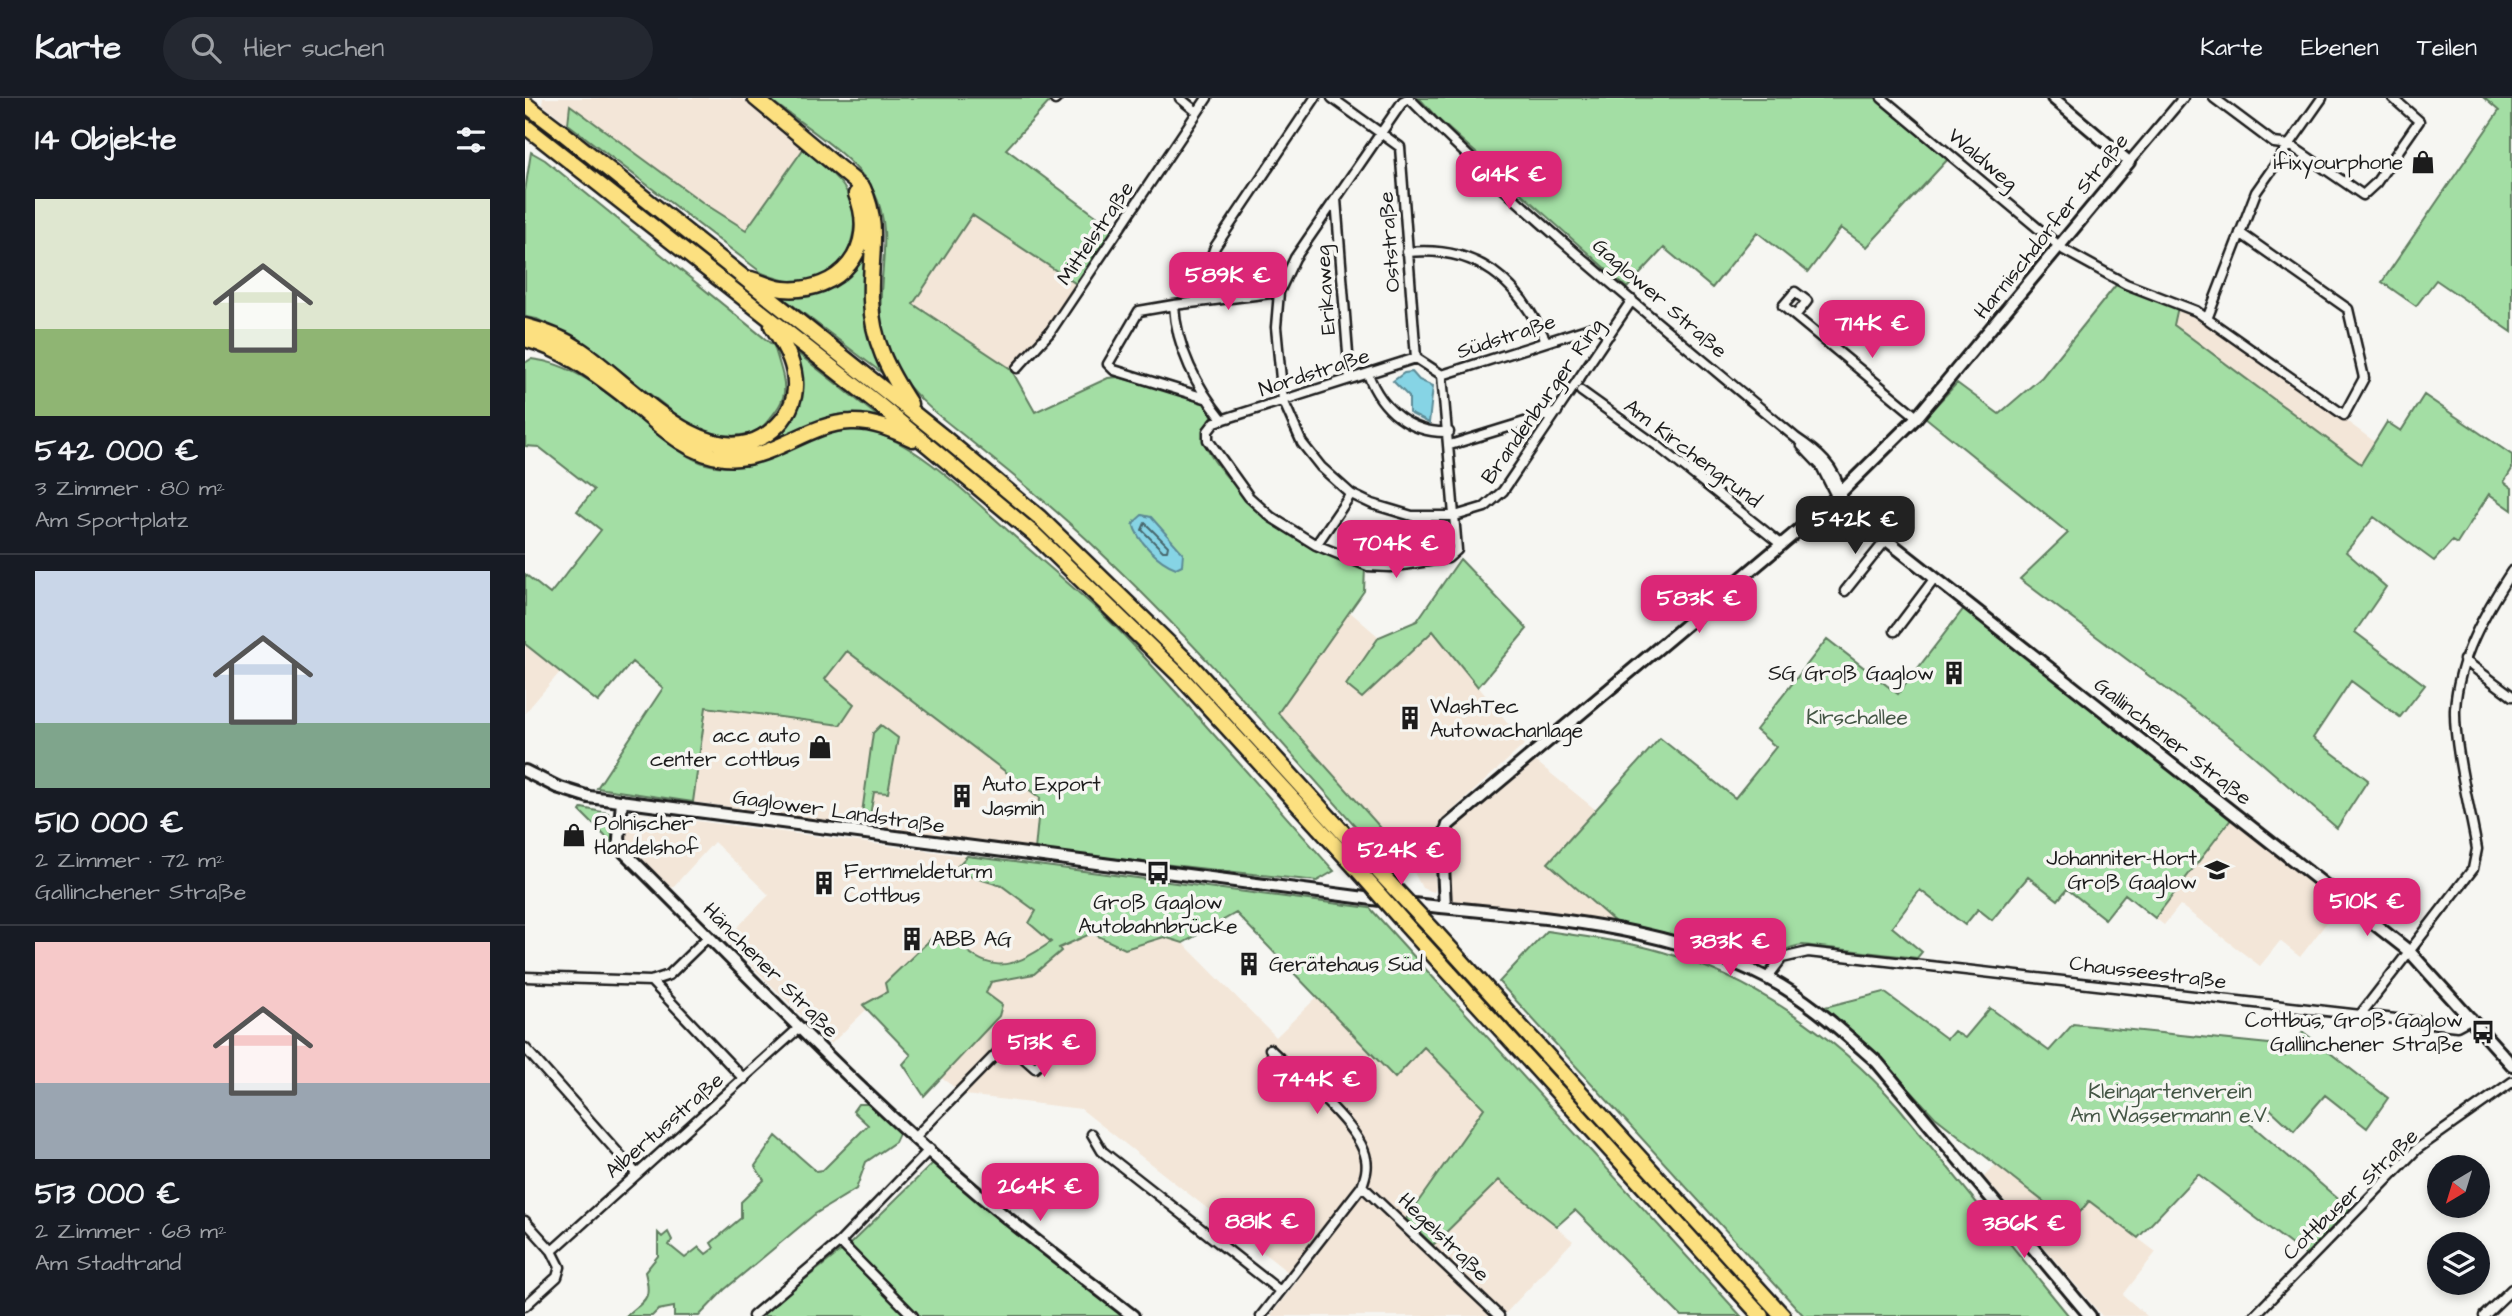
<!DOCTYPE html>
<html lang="de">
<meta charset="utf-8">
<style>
body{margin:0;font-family:"Architects Daughter",sans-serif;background:#242831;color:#f1f3f6;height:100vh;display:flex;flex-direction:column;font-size:26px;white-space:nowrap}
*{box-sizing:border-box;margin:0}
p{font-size:23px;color:#9ea1a6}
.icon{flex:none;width:38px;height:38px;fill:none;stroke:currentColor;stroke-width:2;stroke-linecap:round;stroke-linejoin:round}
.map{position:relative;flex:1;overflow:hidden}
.side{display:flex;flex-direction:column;background:#171b24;width:525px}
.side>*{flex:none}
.needle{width:46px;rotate:218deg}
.fabs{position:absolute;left:1902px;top:1057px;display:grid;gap:14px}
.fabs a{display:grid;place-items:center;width:63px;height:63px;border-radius:50%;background:#171b24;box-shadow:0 4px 10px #0003;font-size:35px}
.price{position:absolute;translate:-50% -60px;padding:0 16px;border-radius:14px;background:#db2777;color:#fff;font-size:23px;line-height:46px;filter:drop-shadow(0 2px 4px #0008)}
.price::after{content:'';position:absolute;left:50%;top:42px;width:21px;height:16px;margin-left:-10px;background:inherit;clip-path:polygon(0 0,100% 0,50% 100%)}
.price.selected{background:#222;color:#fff}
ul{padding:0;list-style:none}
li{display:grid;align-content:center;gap:14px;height:371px;padding:0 35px}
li+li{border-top:2px solid #363941}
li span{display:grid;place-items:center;height:217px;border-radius:0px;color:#555}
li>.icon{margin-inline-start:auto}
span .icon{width:126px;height:126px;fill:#fffc;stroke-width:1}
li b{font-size:30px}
h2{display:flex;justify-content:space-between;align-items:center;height:84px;padding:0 35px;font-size:30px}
header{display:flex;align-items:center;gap:42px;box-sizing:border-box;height:98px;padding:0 35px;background:#171b24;border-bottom:2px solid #363941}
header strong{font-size:33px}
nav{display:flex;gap:38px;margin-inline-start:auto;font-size:24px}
.search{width:490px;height:63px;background:#242831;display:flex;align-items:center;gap:18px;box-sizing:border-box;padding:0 24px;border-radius:38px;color:#9ea1a6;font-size:26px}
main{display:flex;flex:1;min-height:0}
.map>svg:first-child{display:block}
.built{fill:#f3e6d8}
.green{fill:#a3dea4;stroke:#607d60;stroke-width:2}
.water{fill:#86d4e5;stroke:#5c8a95;stroke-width:2}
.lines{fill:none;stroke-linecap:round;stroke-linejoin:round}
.shore{stroke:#46666c;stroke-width:2}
.street-casing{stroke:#1c1c1c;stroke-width:13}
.secondary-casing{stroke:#1c1c1c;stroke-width:16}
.highway-casing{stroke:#1c1c1c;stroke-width:19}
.street{stroke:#f6f6f2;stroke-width:8}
.secondary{stroke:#f6f6f2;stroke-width:10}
.highway{stroke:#fce080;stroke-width:14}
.highway-bridge-casing{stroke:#1c1c1c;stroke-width:19;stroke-linecap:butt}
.highway-bridge{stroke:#fce080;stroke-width:14}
.labels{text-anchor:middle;stroke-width:7;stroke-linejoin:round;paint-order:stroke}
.street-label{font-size:21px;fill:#1c1c1c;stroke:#f6f6f2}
.poi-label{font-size:21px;fill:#1c1c1c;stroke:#f6f6f2;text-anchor:start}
.park-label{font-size:21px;fill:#445645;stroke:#f6f6f2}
</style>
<header>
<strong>Karte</strong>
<div class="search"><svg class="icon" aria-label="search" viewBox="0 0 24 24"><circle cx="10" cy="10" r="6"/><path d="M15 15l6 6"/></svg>Hier suchen</div>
<nav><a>Karte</a><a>Ebenen</a><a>Teilen</a></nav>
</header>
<main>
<section class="side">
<h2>14 Objekte<svg class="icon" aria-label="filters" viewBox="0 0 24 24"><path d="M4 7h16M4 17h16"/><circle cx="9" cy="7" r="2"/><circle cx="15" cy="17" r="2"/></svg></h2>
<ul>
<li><span style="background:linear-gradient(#dfe7d0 60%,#8fb573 0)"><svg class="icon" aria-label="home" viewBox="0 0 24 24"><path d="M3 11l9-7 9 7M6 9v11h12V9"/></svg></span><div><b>542 000 €</b><p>3 Zimmer · 80 m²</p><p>Am Sportplatz</p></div></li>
<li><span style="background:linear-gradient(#c9d6e8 70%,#7fa58c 0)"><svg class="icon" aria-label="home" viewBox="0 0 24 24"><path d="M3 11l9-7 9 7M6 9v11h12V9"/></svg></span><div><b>510 000 €</b><p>2 Zimmer · 72 m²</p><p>Gallinchener Straße</p></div></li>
<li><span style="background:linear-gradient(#f6c9c9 65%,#9aa5b1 0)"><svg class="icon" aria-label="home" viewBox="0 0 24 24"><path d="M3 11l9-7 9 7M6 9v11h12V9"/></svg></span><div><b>513 000 €</b><p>2 Zimmer · 68 m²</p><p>Am Stadtrand</p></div></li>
</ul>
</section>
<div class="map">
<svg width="1987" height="1218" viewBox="0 0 1987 1218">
<rect width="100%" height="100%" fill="#f6f6f2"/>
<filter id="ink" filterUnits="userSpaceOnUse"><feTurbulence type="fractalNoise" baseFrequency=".0143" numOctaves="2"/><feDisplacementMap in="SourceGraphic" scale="14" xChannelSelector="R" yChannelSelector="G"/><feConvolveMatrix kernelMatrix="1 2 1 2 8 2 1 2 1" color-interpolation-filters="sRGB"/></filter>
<g filter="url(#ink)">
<path class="built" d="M18 0H217L279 50 222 132 177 104 45 8 43 26 17 6Z
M447 117 553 187 525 228 486 271 388 206Z
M1653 209 1748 269 1850 344 1836 366 1649 226Z
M824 513 854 539 821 587 837 600 908 533 1000 646 916 723 907 749 911 789 909 794 897 790 881 758 753 615Z
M0 546 35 574 0 615Z
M322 553 515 700 510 752 168 704 181 608 315 627 328 606 300 581Z
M1008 661 1071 712 1024 765 1090 824 927 802 924 738 938 720Z
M111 715 442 758 428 773 477 788 511 813 504 825 534 850 567 835 600 851 640 839 658 845 751 939 792 899 869 979 899 949 959 1011 881 1121 908 1147 974 1082 1048 1143 978 1218H745L773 1182 556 1011 440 997 415 979 344 909 306 946 200 842 244 797 189 744 147 790 103 749 100 738 103 719Z
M1707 720 1817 805 1775 859 1755 843 1735 868 1655 807 1639 827 1630 820Z
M1471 1066 1546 1125 1564 1103 1631 1154 1598 1197 1622 1218H1577L1459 1079Z"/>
<path class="green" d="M243 0H528L481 51 590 132 553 187 447 117 388 206 486 271 510 314 583 280 593 279 678 303 688 317C683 325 677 331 679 341 683 368 747 426 770 440 792 452 816 461 840 470L839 493 753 615 881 758 867 769C771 662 678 551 573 452 535 415 494 382 453 349 428 328 399 309 379 282 329 218 379 153 349 94 330 58 275 25 243 0Z
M894 0H1352L1424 60 1342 149 1316 130 1283 174 1232 134 1187 190 1139 150 1102 190 913 21Z
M1959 0H1987V234L1911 182 1891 208 1857 184 1974 13Z
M45 7 177 104 221 132 279 50C291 62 308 74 318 88 342 120 326 177 284 183 268 186 251 181 237 175L43 26Z
M6 54 20 62 249 248C264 296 266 298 232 335L199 339 166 328 61 246 12 221 0 219V93Z
M343 134C340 186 334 226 357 275L253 196C299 203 334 181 343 134Z
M1591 187 1653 209 1649 227 1836 366 1862 324 1876 333 1899 297 1987 357V371L1979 384 1987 390V412L1964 396 1932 446 1927 443 1909 463 1849 419 1821 454 1861 489 1830 534 1900 587 1875 619 1826 583 1788 640 1843 682 1812 730 1716 647 1495 481 1543 435 1400 319 1432 285 1474 316 1517 279Z
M271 254 355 320 313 318 284 326 237 350 236 347 262 324Z
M6 261C57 266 96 308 135 338 149 349 164 361 181 366 244 384 286 318 342 332 391 344 442 396 479 429 522 468 569 505 608 547 677 621 742 698 809 773L792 783 510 752 515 700 322 553 300 581 329 606 315 627 181 609 168 704 72 690 138 590 107 564 73 604 0 546V476L25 496 76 432 52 413 69 392 14 349 0 348V265Z
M935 461 1002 531 953 589 908 533 837 600 821 587 854 539 892 523Z
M1440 509 1707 720 1630 820 1600 796 1580 821 1542 791 1533 802 1503 779 1467 822 1453 811 1440 827 1395 792 1367 829 1397 854 1392 860 1278 847C1259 848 1248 863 1230 863L1170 842 1090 824 1023 765 1135 640 1210 700 1251 649 1231 632 1302 541 1373 596Z
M356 627 373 640 363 695 349 694 345 718 337 715 348 635Z
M57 710 83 715 91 749 55 713Z
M442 758 845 810 1216 1218H1156L1050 1112 1032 1128 974 1082 908 1147 881 1121 959 1010 899 949 870 980 711 815 658 845 639 839 600 851 567 835 534 850 536 853 509 876 466 884 461 895 477 907 474 918 399 998 378 966 386 957 338 907 362 894 360 885 408 839 425 837C462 876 483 874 526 844L504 825 511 813 477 788 428 773Z
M1022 833C1060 839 1101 843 1138 854 1227 880 1311 938 1372 1007L1544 1218H1279L974 884Z
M1359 894 1422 941 1429 933 1440 940 1465 910 1524 953 1548 926 1744 946 1760 958 1778 934 1863 1000 1842 1030 1800 997 1769 1033 1742 1008 1723 1024 1825 1111 1780 1157 1673 1076 1613 1140 1564 1103 1546 1125 1410 1019 1356 961 1296 910Z
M333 1006H343L376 1031 370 1044 341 1064 331 1091 290 1116 199 1192 174 1218H149V1209L133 1212 127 1218H101C121 1201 127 1202 120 1174L133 1158V1135L137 1139 143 1134 147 1142 144 1147 160 1160 174 1149 181 1156 189 1150 186 1145 216 1120V1104L239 1082 230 1068 251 1038 291 1073 298 1072 343 1027 328 1013Z
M410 1063 467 1115 598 1218H233L325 1146Z"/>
<path class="water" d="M887 274 894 282 908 288 904 325 884 315V299L868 283 879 275Z
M617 417 626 419 658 455 657 467 651 470C634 464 612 443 608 425Z"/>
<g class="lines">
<path class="shore" d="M620 425 643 448 642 453H638L617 432Z"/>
<g class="street-casing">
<path id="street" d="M655 0 672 14
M807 0 875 49 891 260
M884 0 878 3 770 160 754 194 751 229 758 302 777 345 796 369 826 396 847 406 887 418H930L960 409 978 393 1107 202
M884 0C1004 122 1140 230 1271 340 1292 354 1311 369 1316 396
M1357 0 1539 152 1601 186 1671 213 1819 317 1839 280 1823 211 1715 135
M1689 0 1749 45 1765 47 1838 97 1851 85 1894 23 1868 0
M530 2 532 0
M1604 64 1658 0
M811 101 825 281
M882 154C953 147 993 183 1021 243
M670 203 690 149 790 0
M649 207 754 194
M1270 218 1282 203 1270 194 1258 208 1392 319
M1682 221 1731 94 1797 0
M891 260 690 324 683 333V342L724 399 746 419 791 447 843 468 865 469 923 460 932 452 917 277
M891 260 917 277
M492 270 525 234 682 0
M843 276C856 311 885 336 924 334
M917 277 1071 228 1084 237
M1056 293 1134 349 1257 447
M680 300 589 272 583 266 614 213 649 207C651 249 672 290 698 322
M925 347 1032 314
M1277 348 1296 368 1312 400
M791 447 826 396
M1320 493 1361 442
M1370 533 1410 480
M1939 562 1987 598
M0 879 126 883 144 877 184 838
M1242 880 1257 860 1283 854 1932 928 1947 920
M126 883 219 981
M1835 917 1948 771 1952 751C1945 710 1929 651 1930 611 1933 561 1960 514 1987 473
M0 950 111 1075
M567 1036 577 1053 755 1193
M391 1038 482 945 510 970 550 929
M837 1088 974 1218
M0 1123 27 1153
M315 1144 388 1218
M0 1208 32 1179 35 1169 27 1153 275 929
M228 1218 315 1144 405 1051
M736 1218 837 1088C840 1079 843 1071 841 1061 836 1027 770 976 745 951
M1729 1218 1892 1051 1987 984
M1959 1218 1987 1191"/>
</g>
<g class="secondary-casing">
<path id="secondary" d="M1316 396V404L1321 410 1885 854 1987 967
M0 673 32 689 64 699 863 803
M97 703 94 741 99 754C221 874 338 1001 470 1110 515 1147 562 1182 608 1218
M879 805C1000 819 1133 823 1242 880 1283 901 1318 934 1352 964L1565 1218
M920 809 917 746 923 727 1301 409 1392 319 1604 64 1528 0"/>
</g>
<g class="highway-casing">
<path id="highway" d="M230 0 338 90C356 128 344 162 346 202 347 243 363 272 385 306
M0 28 352 305 509 436 655 578 830 769
M33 31 417 338 514 419 663 564 854 774
M226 181C236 184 247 190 258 191 315 196 354 150 331 96
M0 228C19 233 38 240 54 251 101 281 177 374 237 339 252 331 265 316 269 298 274 272 261 249 247 228
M0 241C37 251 67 273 97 296 128 320 158 356 199 360 246 365 281 325 326 324 348 323 368 332 388 341
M881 827 1236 1218
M912 836 1258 1218"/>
</g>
<use href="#street" class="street"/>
<use href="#secondary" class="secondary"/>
<use href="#highway" class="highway"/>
<g class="highway-bridge-casing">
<path id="highway-bridge" d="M0 6 33 31
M830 769 881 827
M854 774 912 836"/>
</g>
<use href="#highway-bridge" class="highway-bridge"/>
</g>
</g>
<defs>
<g id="shop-bare" transform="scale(1.89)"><path d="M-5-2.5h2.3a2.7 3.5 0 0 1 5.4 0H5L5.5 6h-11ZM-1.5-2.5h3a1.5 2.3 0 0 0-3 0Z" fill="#1c1c1c" stroke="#f6f6f2" stroke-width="2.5" paint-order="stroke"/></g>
<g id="building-bare" transform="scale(1.89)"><path d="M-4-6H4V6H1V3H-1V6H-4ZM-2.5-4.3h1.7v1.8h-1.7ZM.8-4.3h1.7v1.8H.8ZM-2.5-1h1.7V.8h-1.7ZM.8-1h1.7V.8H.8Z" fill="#1c1c1c" stroke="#f6f6f2" stroke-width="2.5" paint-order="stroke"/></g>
<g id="school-bare" transform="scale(1.89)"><path d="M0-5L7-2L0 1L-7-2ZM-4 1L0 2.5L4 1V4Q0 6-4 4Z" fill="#1c1c1c" stroke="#f6f6f2" stroke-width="2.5" paint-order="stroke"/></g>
<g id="bus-bare" transform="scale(1.89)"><path d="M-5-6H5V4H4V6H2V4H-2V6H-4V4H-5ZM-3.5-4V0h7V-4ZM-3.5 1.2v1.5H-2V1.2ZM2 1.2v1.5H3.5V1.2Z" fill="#1c1c1c" stroke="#f6f6f2" stroke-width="2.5" paint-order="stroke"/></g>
</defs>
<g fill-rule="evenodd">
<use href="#shop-bare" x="1898" y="64"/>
<use href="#building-bare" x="1429" y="575"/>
<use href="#building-bare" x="885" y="620"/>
<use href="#shop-bare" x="295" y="649"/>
<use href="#building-bare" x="437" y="698"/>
<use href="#shop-bare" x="49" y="737"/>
<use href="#school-bare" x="1692" y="772"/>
<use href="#bus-bare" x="633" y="775"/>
<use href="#building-bare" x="299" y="785"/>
<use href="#building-bare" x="387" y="841"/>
<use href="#building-bare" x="724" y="866"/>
<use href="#bus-bare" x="1958" y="934"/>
</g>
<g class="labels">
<g class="street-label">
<text transform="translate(1458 61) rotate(40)" y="7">Waldweg</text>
<text transform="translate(1526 128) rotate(-51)" y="7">Harnischdorfer Straße</text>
<text transform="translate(570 135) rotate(-56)" y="7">Mittelstraße</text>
<text transform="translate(864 144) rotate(-94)" y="7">Oststraße</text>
<text transform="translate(800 192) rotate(-94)" y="7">Erikaweg</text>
<text transform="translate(1135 200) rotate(41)" y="7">Gaglower Straße</text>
<text transform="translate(981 238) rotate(-18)" y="7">Südstraße</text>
<text transform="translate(789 274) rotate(-18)" y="7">Nordstraße</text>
<text transform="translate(1017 303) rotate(-55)" y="7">Brandenburger Ring</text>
<text transform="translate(1168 355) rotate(37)" y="7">Am Kirchengrund</text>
<text transform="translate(1648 643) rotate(38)" y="7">Gallinchener Straße</text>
<text transform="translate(314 713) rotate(8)" y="7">Gaglower Landstraße</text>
<text transform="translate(246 872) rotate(45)" y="7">Hänchener Straße</text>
<text transform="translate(1623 874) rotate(7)" y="7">Chausseestraße</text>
<text transform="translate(139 1027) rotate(-41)" y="7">Albertusstraße</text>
<text transform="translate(1825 1096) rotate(-44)" y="7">Cottbuser Straße</text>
<text transform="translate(919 1139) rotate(44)" y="7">Hegelstraße</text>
</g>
<g class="poi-label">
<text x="1878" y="71" text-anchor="end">ifixyourphone</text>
<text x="1409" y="582" text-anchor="end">SG Groß Gaglow</text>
<text x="905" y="615">WashTec<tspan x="905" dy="24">Autowachanlage</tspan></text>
<text x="275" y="644" text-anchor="end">acc auto<tspan x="275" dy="24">center cottbus</tspan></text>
<text x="457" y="693">Auto Export<tspan x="457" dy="24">Jasmin</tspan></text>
<text x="69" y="732">Polnischer<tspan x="69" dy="24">Handelshof</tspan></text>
<text x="1672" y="767" text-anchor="end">Johanniter-Hort<tspan x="1672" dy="24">Groß Gaglow</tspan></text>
<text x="319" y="780">Fernmeldeturm<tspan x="319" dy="24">Cottbus</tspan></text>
<text x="633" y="811" text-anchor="middle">Groß Gaglow<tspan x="633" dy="24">Autobahnbrücke</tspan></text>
<text x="407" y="848">ABB AG</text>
<text x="744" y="873">Gerätehaus Süd</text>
<text x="1938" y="929" text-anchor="end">Cottbus, Groß Gaglow<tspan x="1938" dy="24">Gallinchener Straße</tspan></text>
</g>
<g class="park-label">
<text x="1332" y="626">Kirschallee</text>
<text x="1645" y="1000">Kleingartenverein<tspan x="1645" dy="24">Am Wassermann e.V.</tspan></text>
</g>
</g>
</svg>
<div class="fabs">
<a><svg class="needle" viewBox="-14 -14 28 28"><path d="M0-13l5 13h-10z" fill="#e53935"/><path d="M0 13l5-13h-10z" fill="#9ea1a6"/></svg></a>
<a><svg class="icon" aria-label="layers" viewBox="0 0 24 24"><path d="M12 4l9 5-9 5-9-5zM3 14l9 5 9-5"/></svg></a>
</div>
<b class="price" style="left:984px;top:113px">614K €</b>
<b class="price" style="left:703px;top:214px">589K €</b>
<b class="price" style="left:1347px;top:262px">714K €</b>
<b class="price selected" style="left:1330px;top:458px">542K €</b>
<b class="price" style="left:871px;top:482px">704K €</b>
<b class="price" style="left:1174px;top:537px">583K €</b>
<b class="price" style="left:876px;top:789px">524K €</b>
<b class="price" style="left:1842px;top:840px">510K €</b>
<b class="price" style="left:1205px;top:880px">383K €</b>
<b class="price" style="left:519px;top:981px">513K €</b>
<b class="price" style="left:792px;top:1018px">744K €</b>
<b class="price" style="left:515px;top:1125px">264K €</b>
<b class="price" style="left:737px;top:1160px">881K €</b>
<b class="price" style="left:1499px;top:1162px">386K €</b>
</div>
</main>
